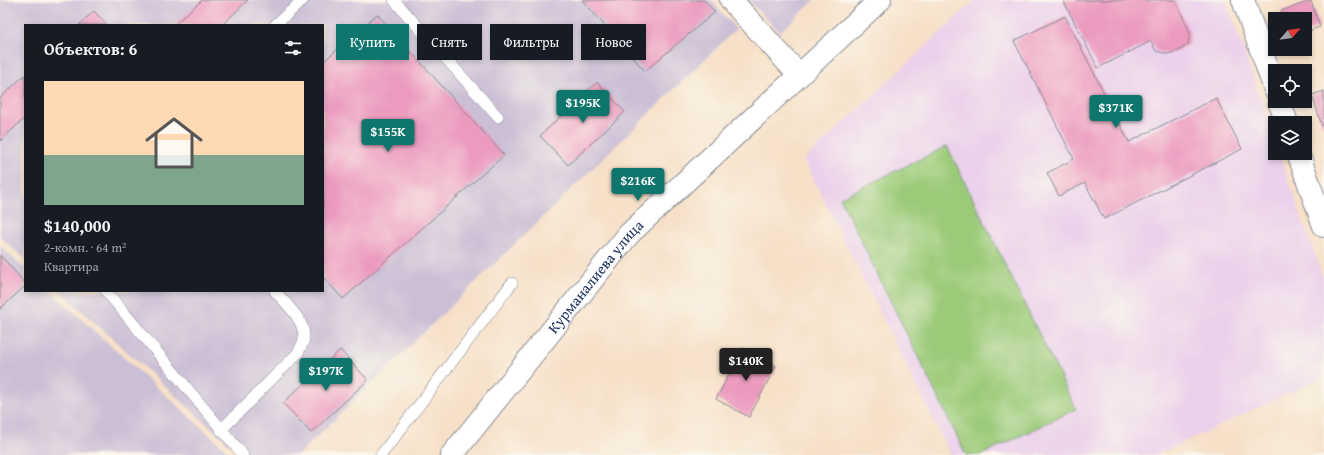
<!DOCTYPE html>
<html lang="ru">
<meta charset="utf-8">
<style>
body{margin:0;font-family:"Gentium Book Plus",serif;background:#242831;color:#f1f3f6;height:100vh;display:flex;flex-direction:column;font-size:15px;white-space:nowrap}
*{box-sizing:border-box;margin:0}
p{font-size:13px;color:#9ea1a6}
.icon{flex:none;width:22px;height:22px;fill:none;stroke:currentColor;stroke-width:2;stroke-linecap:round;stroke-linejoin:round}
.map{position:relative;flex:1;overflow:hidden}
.sheet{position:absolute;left:24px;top:24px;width:300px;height:268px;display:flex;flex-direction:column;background:#171b24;border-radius:0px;box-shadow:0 2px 6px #0003}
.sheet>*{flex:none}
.hud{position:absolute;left:336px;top:24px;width:380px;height:36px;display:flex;gap:8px}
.needle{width:26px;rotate:62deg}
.controls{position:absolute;left:1268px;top:12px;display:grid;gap:8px}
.controls a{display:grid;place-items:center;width:44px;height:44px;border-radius:0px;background:#171b24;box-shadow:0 2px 6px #0003;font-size:20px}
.price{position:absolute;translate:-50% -34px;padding:0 9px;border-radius:4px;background:#0f766e;color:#fff;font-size:13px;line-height:26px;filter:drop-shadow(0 1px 2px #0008)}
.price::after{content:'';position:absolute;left:50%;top:24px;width:12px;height:9px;margin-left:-6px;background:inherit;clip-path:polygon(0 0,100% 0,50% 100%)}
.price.current{background:#222;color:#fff}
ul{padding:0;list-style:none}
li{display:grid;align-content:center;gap:8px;height:212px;padding:0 20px}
li span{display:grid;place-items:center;height:124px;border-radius:0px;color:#555}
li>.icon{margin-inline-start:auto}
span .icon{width:72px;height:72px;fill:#fffc;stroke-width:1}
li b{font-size:17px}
h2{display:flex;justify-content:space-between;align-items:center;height:48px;padding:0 20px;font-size:17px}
.chip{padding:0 14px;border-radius:0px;background:#171b24;box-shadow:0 2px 6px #0003;font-size:14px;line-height:36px}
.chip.current{background:#0f766e;color:#fff}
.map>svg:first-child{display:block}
.built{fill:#ebd1eb}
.industrial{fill:#cbbfd5}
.green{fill:#9bca78;stroke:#5b7c6b}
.building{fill:#ec9bbf}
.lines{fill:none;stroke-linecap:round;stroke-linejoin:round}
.lane-casing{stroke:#888892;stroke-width:12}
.street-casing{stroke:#888892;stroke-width:24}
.secondary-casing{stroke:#888892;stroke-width:24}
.lane{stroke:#fff;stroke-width:11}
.street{stroke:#fff;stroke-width:22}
.secondary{stroke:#fff;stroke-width:22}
.labels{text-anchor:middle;stroke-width:3;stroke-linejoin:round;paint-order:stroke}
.street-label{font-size:15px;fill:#1b2f5e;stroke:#fbf7ec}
</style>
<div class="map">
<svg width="1324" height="455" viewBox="0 0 1324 455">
<rect width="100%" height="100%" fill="#fbf7ec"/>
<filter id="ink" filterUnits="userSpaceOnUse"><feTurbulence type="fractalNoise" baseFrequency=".025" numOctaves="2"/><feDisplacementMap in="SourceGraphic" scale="8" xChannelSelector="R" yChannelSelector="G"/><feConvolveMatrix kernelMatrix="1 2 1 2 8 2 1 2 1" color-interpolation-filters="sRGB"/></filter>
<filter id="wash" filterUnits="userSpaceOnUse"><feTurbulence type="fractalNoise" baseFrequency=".012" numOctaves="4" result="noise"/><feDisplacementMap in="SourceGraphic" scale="16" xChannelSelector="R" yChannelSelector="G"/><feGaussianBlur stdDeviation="0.9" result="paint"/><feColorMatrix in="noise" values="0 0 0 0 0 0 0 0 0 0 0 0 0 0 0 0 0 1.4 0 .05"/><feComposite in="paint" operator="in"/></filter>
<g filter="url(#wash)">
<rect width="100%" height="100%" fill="#f6e0c7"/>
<path class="built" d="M975 0H1226L1275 140V153H1279L1324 281V377L1156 455H951L804 160Z"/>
<path class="industrial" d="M0 0H711L736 29 298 455H241L60 291H323V25H25V259L0 237Z
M748 0H815L780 32Z
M0 246 25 269V291H50L232 455H0Z"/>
<path class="green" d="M947 146 1076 409 981 455H966L840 198Z"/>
<g id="blocks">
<path class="building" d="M202 0H248L222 25H174Z
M582 0H704L715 12 645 71Z
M1063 0H1175L1190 33 1188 44 1179 51 1167 54 1156 51 1151 41 1098 68Z
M1311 1 1320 27 1305 32V19H1284L1281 11Z
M94 11 107 25H79Z
M377 14 504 155 343 299 323 277V62Z
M1065 16 1129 142 1216 98 1242 149 1104 219 1085 183 1059 196 1047 173 1074 159 1014 41Z
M25 75V118L0 141V98Z
M597 82 625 112 568 165 540 136Z
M1324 91V126H1322L1312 95Z
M0 255 25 283V286L0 309Z
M743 348 776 366 749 417 716 399Z
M340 350 368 380 311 433 283 403Z"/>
</g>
</g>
<g filter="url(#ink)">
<use href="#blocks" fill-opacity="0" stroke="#888892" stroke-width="1"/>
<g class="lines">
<g class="lane-casing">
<path id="lane" d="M394 0 498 117
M275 25 303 0
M106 291 243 455
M221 430 298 353C300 348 304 343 304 338 305 320 286 304 275 291
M381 455 512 283"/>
</g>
<g class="street-casing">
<path id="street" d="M731 0 799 75
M1243 0 1275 89
M1279 101 1287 123
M1298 153 1324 226"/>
</g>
<g class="secondary-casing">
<g id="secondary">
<path id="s1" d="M452 455 629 234 880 0"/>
</g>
</g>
<use href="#lane" class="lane"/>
<use href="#street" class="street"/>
<use href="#secondary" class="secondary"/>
</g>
</g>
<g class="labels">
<g class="street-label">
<text dy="5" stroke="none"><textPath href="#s1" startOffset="229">Курманалиева улица</textPath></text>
</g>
</g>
</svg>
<div class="controls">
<a><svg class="needle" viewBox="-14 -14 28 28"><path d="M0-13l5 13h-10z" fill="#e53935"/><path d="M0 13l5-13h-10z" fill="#9ea1a6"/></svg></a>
<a><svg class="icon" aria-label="locate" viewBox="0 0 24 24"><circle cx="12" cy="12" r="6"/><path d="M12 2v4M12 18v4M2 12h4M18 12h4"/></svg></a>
<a><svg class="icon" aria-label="layers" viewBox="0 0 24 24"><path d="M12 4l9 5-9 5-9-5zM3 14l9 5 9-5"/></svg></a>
</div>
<b class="price" style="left:583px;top:124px">$195K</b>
<b class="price" style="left:1116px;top:129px">$371K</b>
<b class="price" style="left:388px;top:153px">$155K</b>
<b class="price" style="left:638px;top:202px">$216K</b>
<b class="price current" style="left:746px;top:382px">$140K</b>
<b class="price" style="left:326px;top:392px">$197K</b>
<div class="hud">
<a class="chip current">Купить</a>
<a class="chip">Снять</a>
<a class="chip">Фильтры</a>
<a class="chip">Новое</a>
</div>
<section class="sheet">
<h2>Объектов: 6<svg class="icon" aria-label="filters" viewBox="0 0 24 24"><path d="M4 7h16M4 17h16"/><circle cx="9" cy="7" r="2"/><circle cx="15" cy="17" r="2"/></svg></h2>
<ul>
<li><span style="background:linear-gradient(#ffd9b3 60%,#7fa58c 0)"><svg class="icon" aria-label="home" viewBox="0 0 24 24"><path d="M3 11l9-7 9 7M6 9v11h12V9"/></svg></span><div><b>$140,000</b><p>2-комн. · 64 m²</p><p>Квартира</p></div></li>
</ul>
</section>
</div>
